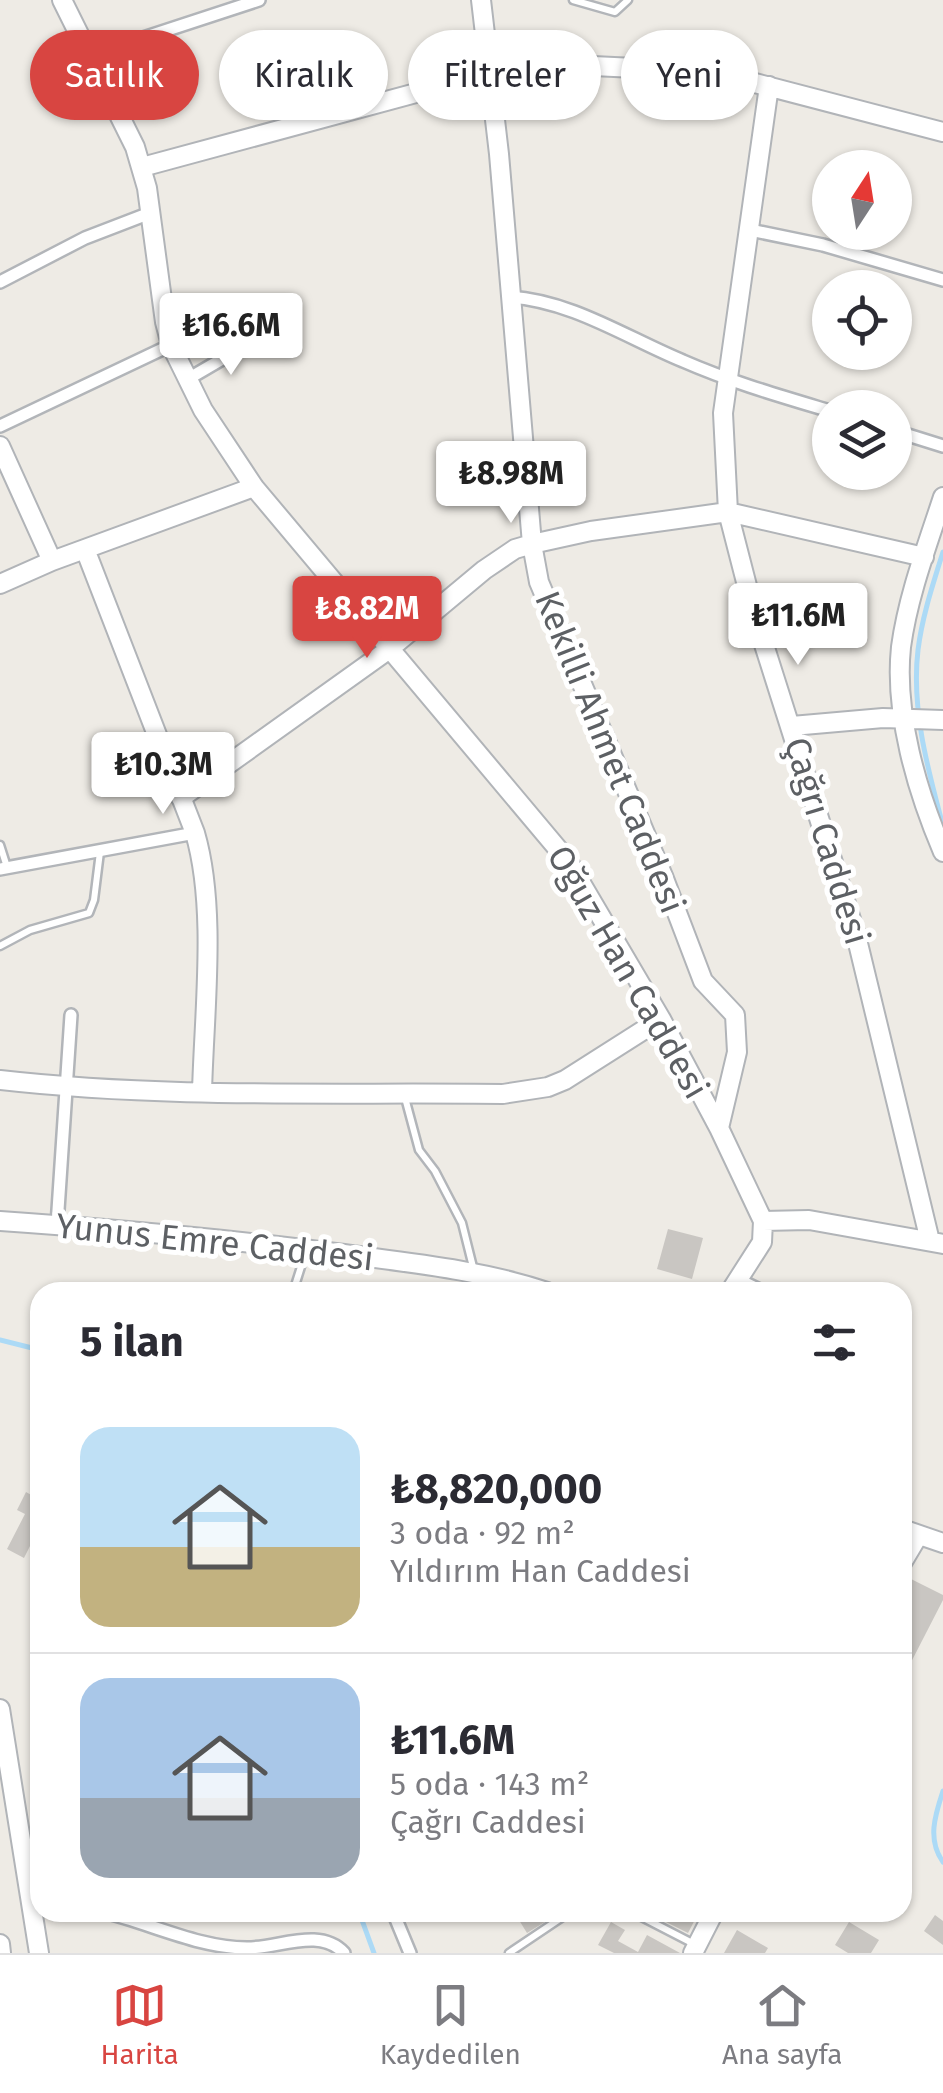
<!DOCTYPE html>
<html lang="tr">
<meta charset="utf-8">
<style>
body{margin:0;font-family:"Fira Sans",sans-serif;background:#f2f2f3;color:#2b2b33;height:100vh;display:flex;flex-direction:column;font-size:38px;white-space:nowrap}
*{box-sizing:border-box;margin:0}
p{font-size:32px;color:#7c7c81}
.icon{flex:none;width:55px;height:55px;fill:none;stroke:currentColor;stroke-width:2;stroke-linecap:round;stroke-linejoin:round}
.map{position:relative;flex:1;overflow:hidden}
.details{position:absolute;left:30px;top:1282px;width:882px;height:640px;display:flex;flex-direction:column;background:#fff;border-radius:30px;box-shadow:0 2px 8px #0004}
.details>*{flex:none}
.guide{position:absolute;left:30px;top:30px;width:885px;height:90px;display:flex;gap:20px}
.needle{width:65px;rotate:12deg}
.tools{position:absolute;left:812px;top:150px;display:grid;gap:20px}
.tools a{display:grid;place-items:center;width:100px;height:100px;border-radius:50%;background:#fff;box-shadow:0 2px 8px #0004;font-size:50px}
.price{position:absolute;translate:-50% -85px;padding:0 22px;border-radius:10px;background:#fff;color:#222;font-size:32px;line-height:65px;filter:drop-shadow(0 2px 5px #0008)}
.price::after{content:'';position:absolute;left:50%;top:60px;width:30px;height:22px;margin-left:-15px;background:inherit;clip-path:polygon(0 0,100% 0,50% 100%)}
.price.current{background:#d84541;color:#fff}
ul{padding:0;list-style:none}
li{display:flex;align-items:center;gap:30px;height:250px;padding:0 50px}
li+li{border-top:2px solid #e1e1e2}
li span{display:grid;place-items:center;flex:none;width:280px;height:200px;border-radius:30px;color:#555}
li>.icon{margin-inline-start:auto}
span .icon{width:120px;height:120px;fill:#fffc;stroke-width:1}
li b{font-size:42px}
h2{display:flex;justify-content:space-between;align-items:center;height:120px;padding:0 50px;font-size:42px}
.chip{padding:0 35px;border-radius:45px;background:#fff;box-shadow:0 2px 8px #0004;font-size:35px;line-height:90px}
.chip.current{background:#d84541;color:#fff}
.tab-bar{display:flex;justify-content:space-around;align-items:center;height:140px;border-top:2px solid #e1e1e2;background:#fff;font-size:28px;color:#7c7c81}
.tab-bar a{display:grid;justify-items:center;gap:5px}
.tab-bar .current{color:#d84541}
.map>svg:first-child{display:block}
.lines{fill:none;stroke-linecap:round;stroke-linejoin:round}
.stream{stroke:#acdaf6;stroke-width:5}
.building{fill:#c9c6c2}
.lane-casing{stroke:#b2b5b9;stroke-width:11}
.street-casing{stroke:#b2b5b9;stroke-width:16}
.secondary-casing{stroke:#b1b4b8;stroke-width:22}
.lane{stroke:#fff;stroke-width:6}
.street{stroke:#fff;stroke-width:11}
.secondary{stroke:#fff;stroke-width:18}
.labels{text-anchor:middle;stroke-width:10;stroke-linejoin:round;paint-order:stroke}
.street-label{font-size:35px;fill:#5d6064;stroke:#fff}
</style>
<div class="map">
<svg width="943" height="1953" viewBox="0 0 943 1953">
<rect width="100%" height="100%" fill="#eeebe5"/>
<g class="lines">
<path class="stream" d="M943 552C933 584 922 617 918 650 911 709 928 770 943 826
M0 1340 40 1350
M943 1791C935 1815 927 1840 943 1862
M359 1912 374 1953"/>
</g>
<path class="building" d="M668 1229 703 1238 692 1279 657 1269Z
M26 1492 40 1500V1526L24 1558 7 1549 25 1514 17 1510Z
M907 1577 943 1595V1600L906 1672 902 1670V1586Z
M514 1912H561L527 1933Z
M666 1912H699L688 1933 662 1920Z
M935 1915 943 1921V1945L924 1931Z
M611 1922 625 1930 618 1941 638 1952 647 1935 680 1953H614L598 1945Z
M849 1922 879 1940 871 1953H848L835 1945Z
M737 1930 768 1948 765 1953H724Z"/>
<g class="lines">
<g class="lane-casing">
<path id="lane" d="M573 0 615 12 628 0
M0 845 7 867
M0 946 30 930 89 913 94 900 100 852
M404 1094 419 1150 435 1171 462 1223 474 1271
M293 1292 306 1251
M632 1912 696 1945
M847 1912 848 1913
M509 1953 570 1912"/>
</g>
<g class="street-casing">
<path id="street" d="M91 55 259 0
M750 230 823 245 943 280
M0 282 85 238 150 213
M510 297C572 301 627 338 683 361 731 382 780 396 830 411
M188 379 253 341
M0 426 171 345
M895 431 943 446
M0 869 195 833
M57 1225 71 1015
M739 1280 764 1292
M103 1912C150 1923 199 1948 247 1948 279 1948 320 1927 344 1953
M393 1912 410 1953"/>
</g>
<g class="secondary-casing">
<path id="secondary" d="M62 0 135 147 147 188 165 322 171 345 203 410 254 487 568 861 661 1019 719 1128 763 1221 762 1242 730 1292
M481 0 499 154 532 544 539 582 663 876 703 981 735 1015 737 1052 719 1128
M769 86 723 413 728 512 754 613 856 935 930 1241
M142 167 490 73 551 64 656 69 732 77 943 132
M0 446 52 561
M943 497C927 546 908 596 901 647 894 714 917 791 943 852
M85 549 195 833C217 908 204 1012 202 1092
M0 584 52 561 254 487
M792 726 883 718 943 720
M181 798 388 650 484 570 515 549 532 544 591 531 728 512 924 557
M0 1080C167 1099 336 1092 503 1094L548 1087 565 1080 661 1019
M0 1221C115 1229 229 1239 344 1254 411 1263 482 1270 547 1292
M763 1221 809 1220 943 1244
M902 1529 943 1543
M902 1563 918 1536
M0 1709 39 1953
M0 1944 1 1953
M693 1953 714 1912"/>
</g>
<use href="#lane" class="lane"/>
<use href="#street" class="street"/>
<use href="#secondary" class="secondary"/>
</g>
<g class="labels">
<g class="street-label">
<text transform="translate(610 752) rotate(68)" y="12">Kekilli Ahmet Caddesi</text>
<text transform="translate(827 841) rotate(73)" y="12">Çağrı Caddesi</text>
<text transform="translate(628 972) rotate(60)" y="12">Oğuz Han Caddesi</text>
<text transform="translate(215 1242) rotate(6)" y="12">Yunus Emre Caddesi</text>
</g>
</g>
</svg>
<div class="tools">
<a><svg class="needle" viewBox="-14 -14 28 28"><path d="M0-13l5 13h-10z" fill="#e53935"/><path d="M0 13l5-13h-10z" fill="#7c7c81"/></svg></a>
<a><svg class="icon" aria-label="locate" viewBox="0 0 24 24"><circle cx="12" cy="12" r="6"/><path d="M12 2v4M12 18v4M2 12h4M18 12h4"/></svg></a>
<a><svg class="icon" aria-label="layers" viewBox="0 0 24 24"><path d="M12 4l9 5-9 5-9-5zM3 14l9 5 9-5"/></svg></a>
</div>
<b class="price" style="left:231px;top:378px">₺16.6M</b>
<b class="price" style="left:511px;top:526px">₺8.98M</b>
<b class="price current" style="left:367px;top:661px">₺8.82M</b>
<b class="price" style="left:798px;top:668px">₺11.6M</b>
<b class="price" style="left:163px;top:817px">₺10.3M</b>
<div class="guide">
<a class="chip current">Satılık</a>
<a class="chip">Kiralık</a>
<a class="chip">Filtreler</a>
<a class="chip">Yeni</a>
</div>
<section class="details">
<h2>5 ilan<svg class="icon" aria-label="filters" viewBox="0 0 24 24"><path d="M4 7h16M4 17h16"/><circle cx="9" cy="7" r="2"/><circle cx="15" cy="17" r="2"/></svg></h2>
<ul>
<li><span style="background:linear-gradient(#bfe0f5 60%,#c2b280 0)"><svg class="icon" aria-label="home" viewBox="0 0 24 24"><path d="M3 11l9-7 9 7M6 9v11h12V9"/></svg></span><div><b>₺8,820,000</b><p>3 oda · 92 m²</p><p>Yıldırım Han Caddesi</p></div></li>
<li><span style="background:linear-gradient(#a9c7e8 60%,#9aa5b1 0)"><svg class="icon" aria-label="home" viewBox="0 0 24 24"><path d="M3 11l9-7 9 7M6 9v11h12V9"/></svg></span><div><b>₺11.6M</b><p>5 oda · 143 m²</p><p>Çağrı Caddesi</p></div></li>
</ul>
</section>
</div>
<nav class="tab-bar">
<a class="current"><svg class="icon" aria-label="map" viewBox="0 0 24 24"><path d="M3 6l6-2 6 2 6-2v14l-6 2-6-2-6 2zM9 4v14M15 6v14"/></svg>Harita</a>
<a><svg class="icon" aria-label="saved" viewBox="0 0 24 24"><path d="M7 4h10v16l-5-4-5 4z"/></svg>Kaydedilen</a>
<a><svg class="icon" aria-label="home" viewBox="0 0 24 24"><path d="M3 11l9-7 9 7M6 9v11h12V9"/></svg>Ana sayfa</a>
</nav>
